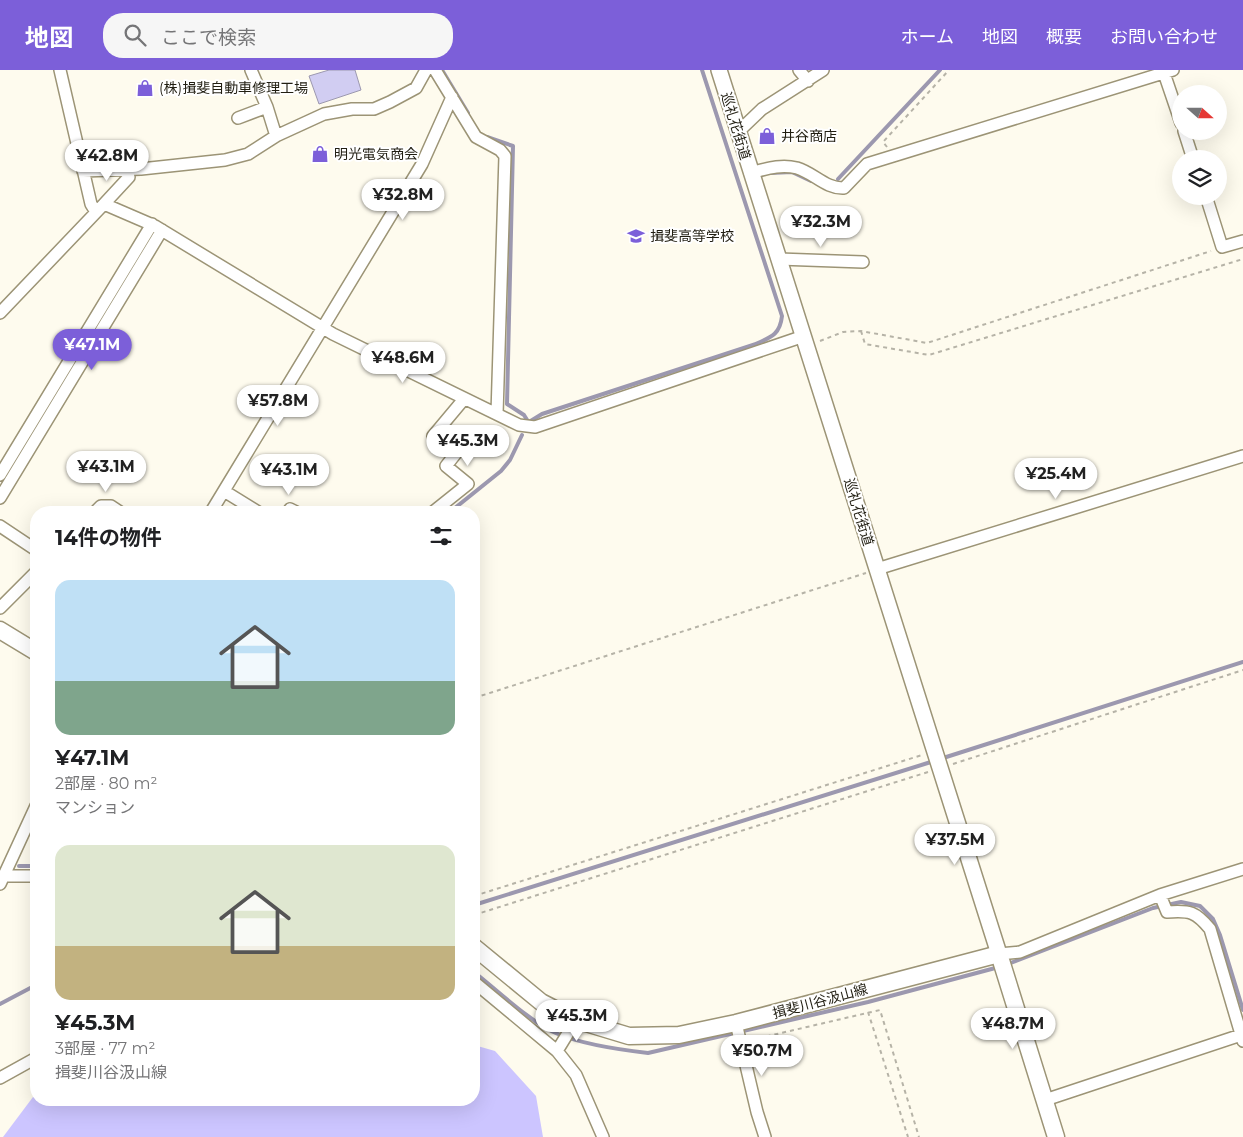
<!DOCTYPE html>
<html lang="ja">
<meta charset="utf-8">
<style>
body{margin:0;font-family:Montserrat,"Noto Sans JP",sans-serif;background:#f6f6f6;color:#202124;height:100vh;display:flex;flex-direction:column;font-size:19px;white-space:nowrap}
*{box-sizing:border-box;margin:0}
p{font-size:16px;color:#757577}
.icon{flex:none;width:28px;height:28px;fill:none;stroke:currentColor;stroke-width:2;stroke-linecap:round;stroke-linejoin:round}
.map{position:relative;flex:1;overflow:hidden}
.sheet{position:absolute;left:30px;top:436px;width:450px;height:600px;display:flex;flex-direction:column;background:#fff;border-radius:20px;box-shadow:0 5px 20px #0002}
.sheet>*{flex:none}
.needle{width:32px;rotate:111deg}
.controls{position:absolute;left:1172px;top:15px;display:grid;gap:10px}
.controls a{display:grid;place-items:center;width:55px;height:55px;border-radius:50%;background:#fff;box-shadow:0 5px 20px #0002;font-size:25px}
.price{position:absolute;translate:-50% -42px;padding:0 11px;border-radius:18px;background:#fff;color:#222;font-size:16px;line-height:32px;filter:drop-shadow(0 1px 2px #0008)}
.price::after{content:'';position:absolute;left:50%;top:30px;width:15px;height:11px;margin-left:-8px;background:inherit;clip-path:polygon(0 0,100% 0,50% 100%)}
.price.active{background:#7c5fd9;color:#fff}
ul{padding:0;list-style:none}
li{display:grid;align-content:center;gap:10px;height:265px;padding:0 25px}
li span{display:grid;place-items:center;height:155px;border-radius:15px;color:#555}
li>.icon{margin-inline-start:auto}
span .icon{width:90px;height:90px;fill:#fffc;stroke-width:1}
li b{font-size:21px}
h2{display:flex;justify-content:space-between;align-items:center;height:60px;padding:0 25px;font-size:21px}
header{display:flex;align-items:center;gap:30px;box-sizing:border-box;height:70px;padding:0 25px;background:#7c5fd9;color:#fff}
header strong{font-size:24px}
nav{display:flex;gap:28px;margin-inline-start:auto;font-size:18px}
.search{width:350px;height:45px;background:#f6f6f6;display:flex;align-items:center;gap:12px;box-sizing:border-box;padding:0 18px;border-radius:20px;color:#757577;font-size:19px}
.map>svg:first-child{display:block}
.green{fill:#ccc5ff}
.water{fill:#d1cdf2;stroke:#9c98af}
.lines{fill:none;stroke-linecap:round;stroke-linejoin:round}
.stream{stroke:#9c98af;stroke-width:4}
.minor-casing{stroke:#9c9476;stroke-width:14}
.tertiary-casing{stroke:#9c9476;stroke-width:18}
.secondary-casing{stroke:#9c9476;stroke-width:19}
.path{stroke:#b6b3a7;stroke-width:2;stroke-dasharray:4 4;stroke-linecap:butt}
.minor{stroke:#fff;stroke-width:11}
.tertiary{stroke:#fff;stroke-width:15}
.secondary{stroke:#fff;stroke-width:16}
.labels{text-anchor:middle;stroke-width:4;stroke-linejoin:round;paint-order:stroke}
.poi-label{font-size:14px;fill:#211e12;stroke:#fff;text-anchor:start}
.street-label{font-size:14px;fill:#211e12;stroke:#fff}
</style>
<header>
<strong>地図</strong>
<div class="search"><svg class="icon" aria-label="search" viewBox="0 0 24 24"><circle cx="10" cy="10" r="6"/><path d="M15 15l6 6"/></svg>ここで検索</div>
<nav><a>ホーム</a><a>地図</a><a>概要</a><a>お問い合わせ</a></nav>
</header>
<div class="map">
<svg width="1243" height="1067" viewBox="0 0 1243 1067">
<rect width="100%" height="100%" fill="#fefbee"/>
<path class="green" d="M474 975 495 981 536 1026 543 1067H3L33 1027H36V1030H474Z"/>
<path class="water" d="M329 0H355L361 20 319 34 309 6Z"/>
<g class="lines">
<path class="stream" d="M442 0 468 43
M487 67 513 76 507 334 524 345 529 353
M770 103 792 102 811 111
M838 109 940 0
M529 352 542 344 756 274C772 267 780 264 782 246L702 0
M450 442 501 401 510 390 522 365
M940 689 1243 592
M19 796H36
M474 835 934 691
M1008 894 1153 838 1181 832 1200 836 1213 849 1220 865 1243 940
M474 902C497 920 531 953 558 964 582 974 622 980 648 983L868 932 999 897
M0 934 36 915"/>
<g class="minor-casing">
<path id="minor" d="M60 0 91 134 96 142
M251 0 267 37
M435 0 476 67 500 80 505 86 497 344
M799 0 808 11
M1164 3 1181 53
M238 48 267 37 276 66 324 44 352 39H374L390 32 416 18 426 0
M1184 61 1193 89
M738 62 762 39 823 0
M83 101 141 99 225 90 248 84 276 66
M750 103C766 99 780 94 797 98 814 103 826 119 844 118L867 94 1173 0
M1206 126 1222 177 1243 171
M104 134 129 107
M779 189 863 192
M0 243 104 134 155 156 333 264 519 355 535 357 804 266
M0 405 152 154
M224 421 258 442
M0 428 162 160
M95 442 101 436H111L120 442
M211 442 422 94 452 27
M288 442 290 439 296 442
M433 442 468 414 446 396 457 382 433 366 464 329
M0 456 36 480
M877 499 1243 386
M0 538 36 502
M0 806H36
M0 814 36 736
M1160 825 1167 842C1190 840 1196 842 1210 859L1243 971
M999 884 1020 882 1160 825 1243 799
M474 912 557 981 576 1005 603 1067
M736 953 757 1042 765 1067
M557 981 576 950
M0 1008 36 988
M1045 1030 1241 965"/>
</g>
<g class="tertiary-casing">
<path id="tertiary" d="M719 0 999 884"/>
</g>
<g class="secondary-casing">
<path id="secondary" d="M0 560 36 582
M474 877 541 932 576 950 629 966 679 965 736 953 999 884 1056 1067"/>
</g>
<path class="path" d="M887 77 883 72 949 0
M861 261 865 274 929 285 1243 189
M820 271 843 262 861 261 927 273 1211 181
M474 628 866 503
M953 694 1243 600
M474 826 922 685
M474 845 928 702
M868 942 908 1067
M751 970 880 940 919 1067"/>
<use href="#minor" class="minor"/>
<use href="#tertiary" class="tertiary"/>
<use href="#secondary" class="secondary"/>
</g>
<defs>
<g id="shop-bare" transform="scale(1.35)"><path d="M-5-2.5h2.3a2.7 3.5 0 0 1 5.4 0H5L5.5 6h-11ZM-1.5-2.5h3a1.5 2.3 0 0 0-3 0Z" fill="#7c5fd9" stroke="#fff" stroke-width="2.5" paint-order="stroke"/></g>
<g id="school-bare" transform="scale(1.35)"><path d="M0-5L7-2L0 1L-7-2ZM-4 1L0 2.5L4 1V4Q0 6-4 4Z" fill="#7c5fd9" stroke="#fff" stroke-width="2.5" paint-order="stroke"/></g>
</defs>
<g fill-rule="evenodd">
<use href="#shop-bare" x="145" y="18"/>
<use href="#shop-bare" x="767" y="66"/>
<use href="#shop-bare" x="320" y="84"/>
<use href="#school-bare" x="636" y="166"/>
</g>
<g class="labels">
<g class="poi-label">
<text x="159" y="23">(株)揖斐自動車修理工場</text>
<text x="781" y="71">井谷商店</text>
<text x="334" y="89">明光電気商会</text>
<text x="650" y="171">揖斐高等学校</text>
</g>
<g class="street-label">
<text transform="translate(736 56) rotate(73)" y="5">巡礼花街道</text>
<text transform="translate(859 442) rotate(73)" y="5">巡礼花街道</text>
<text transform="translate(820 931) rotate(-15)" y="5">揖斐川谷汲山線</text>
</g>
</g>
</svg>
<div class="controls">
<a><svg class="needle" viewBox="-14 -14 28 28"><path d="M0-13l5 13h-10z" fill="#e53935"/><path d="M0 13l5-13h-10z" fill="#757577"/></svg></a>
<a><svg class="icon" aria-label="layers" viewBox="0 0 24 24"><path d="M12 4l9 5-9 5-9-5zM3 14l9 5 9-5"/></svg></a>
</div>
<b class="price" style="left:107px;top:112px">¥42.8M</b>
<b class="price" style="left:403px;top:151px">¥32.8M</b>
<b class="price" style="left:821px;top:178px">¥32.3M</b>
<b class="price active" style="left:92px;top:301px">¥47.1M</b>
<b class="price" style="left:403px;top:314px">¥48.6M</b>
<b class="price" style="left:278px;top:357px">¥57.8M</b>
<b class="price" style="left:468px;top:397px">¥45.3M</b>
<b class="price" style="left:106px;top:423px">¥43.1M</b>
<b class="price" style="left:289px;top:426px">¥43.1M</b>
<b class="price" style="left:1056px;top:430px">¥25.4M</b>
<b class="price" style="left:955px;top:796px">¥37.5M</b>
<b class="price" style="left:577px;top:972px">¥45.3M</b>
<b class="price" style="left:1013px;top:980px">¥48.7M</b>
<b class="price" style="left:762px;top:1007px">¥50.7M</b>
<section class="sheet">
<h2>14件の物件<svg class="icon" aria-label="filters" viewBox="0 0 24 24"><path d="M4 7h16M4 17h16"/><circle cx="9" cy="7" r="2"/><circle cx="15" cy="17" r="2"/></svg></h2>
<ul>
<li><span style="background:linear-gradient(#bfe0f5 65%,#7fa58c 0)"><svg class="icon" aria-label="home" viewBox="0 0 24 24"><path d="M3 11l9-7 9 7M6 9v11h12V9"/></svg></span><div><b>¥47.1M</b><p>2部屋 · 80 m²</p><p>マンション</p></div></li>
<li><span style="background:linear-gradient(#dfe7d0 65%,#c2b280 0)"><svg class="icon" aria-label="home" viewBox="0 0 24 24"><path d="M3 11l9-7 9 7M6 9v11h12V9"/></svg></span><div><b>¥45.3M</b><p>3部屋 · 77 m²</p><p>揖斐川谷汲山線</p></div></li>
</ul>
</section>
</div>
